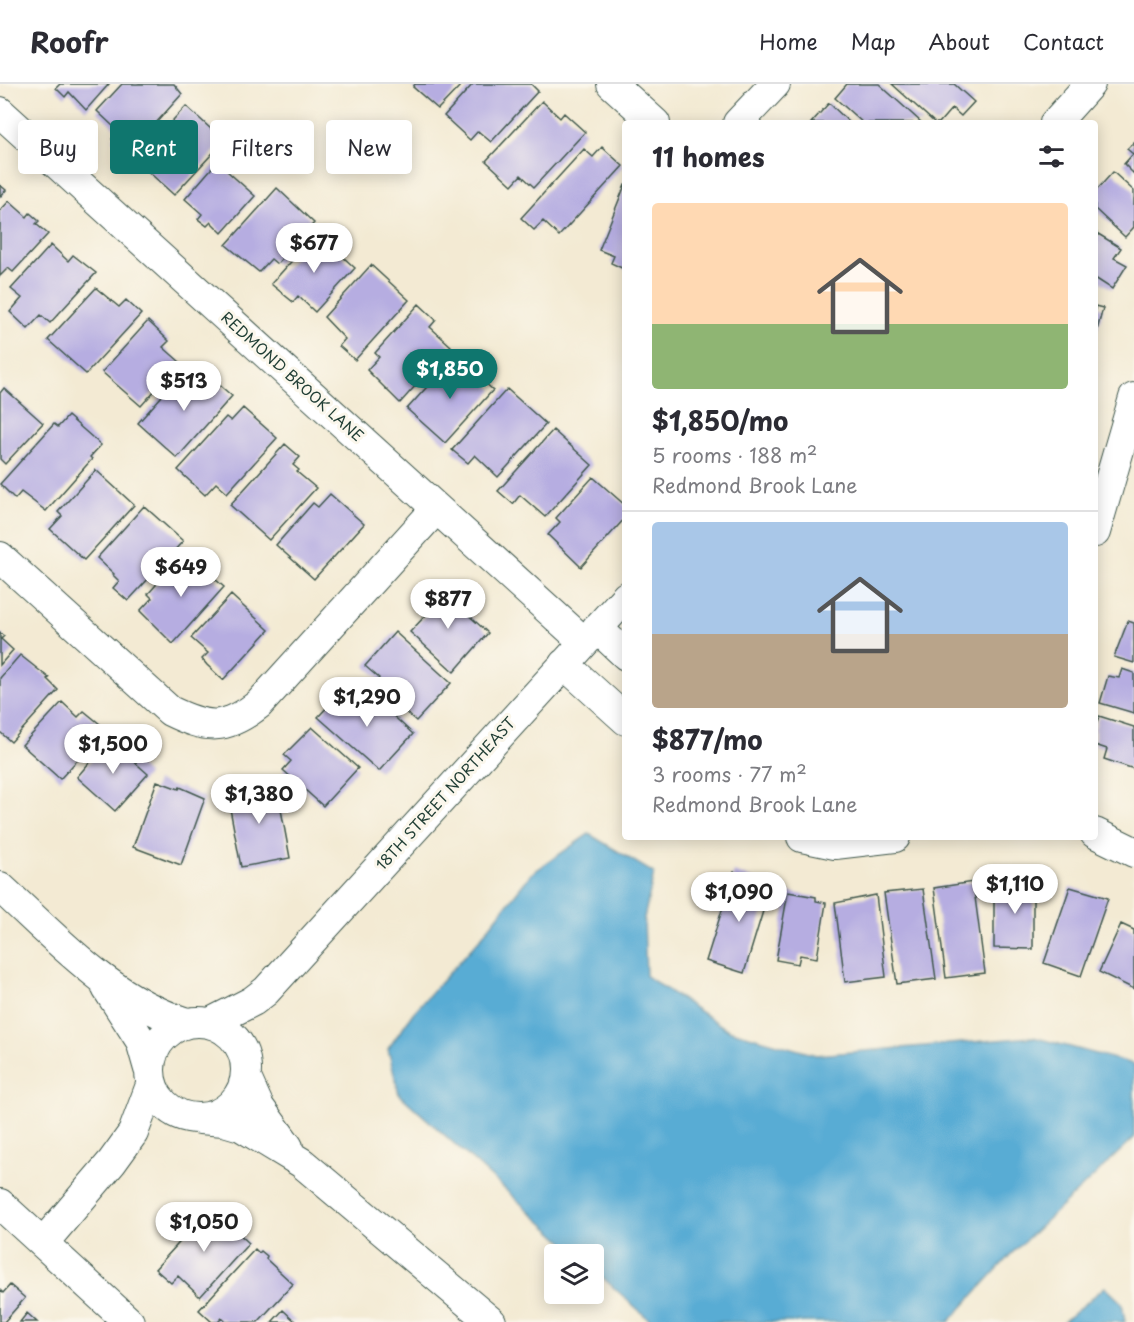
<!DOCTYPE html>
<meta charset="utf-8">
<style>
body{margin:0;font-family:"Playpen Sans",sans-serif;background:#f7f7f7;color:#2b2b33;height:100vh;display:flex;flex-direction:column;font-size:22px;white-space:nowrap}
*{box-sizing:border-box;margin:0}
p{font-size:20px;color:#7c7c81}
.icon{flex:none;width:33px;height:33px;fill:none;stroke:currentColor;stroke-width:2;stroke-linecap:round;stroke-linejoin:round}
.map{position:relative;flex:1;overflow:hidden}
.sheet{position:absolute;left:622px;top:36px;width:476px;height:720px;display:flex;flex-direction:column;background:#fff;border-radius:6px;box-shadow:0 3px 15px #0003}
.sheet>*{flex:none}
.guide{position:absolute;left:18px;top:36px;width:514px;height:54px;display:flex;gap:12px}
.buttons{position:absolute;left:544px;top:1160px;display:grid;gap:12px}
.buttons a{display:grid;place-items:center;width:60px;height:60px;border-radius:6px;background:#fff;box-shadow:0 3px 15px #0003;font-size:30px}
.price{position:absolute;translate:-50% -51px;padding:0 14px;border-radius:21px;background:#fff;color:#222;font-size:20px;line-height:39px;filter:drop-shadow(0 2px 3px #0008)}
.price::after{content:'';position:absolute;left:50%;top:36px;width:18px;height:14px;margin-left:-9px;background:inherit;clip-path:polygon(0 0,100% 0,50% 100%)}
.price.current{background:#0f766e;color:#fff}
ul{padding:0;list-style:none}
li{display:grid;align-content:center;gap:12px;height:318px;padding:0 30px}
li+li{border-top:2px solid #e1e1e2}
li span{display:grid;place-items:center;height:186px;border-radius:6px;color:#555}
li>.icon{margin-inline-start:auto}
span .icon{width:108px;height:108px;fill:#fffc;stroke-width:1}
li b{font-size:26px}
h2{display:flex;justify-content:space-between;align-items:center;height:72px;padding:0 30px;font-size:26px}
.pill{padding:0 21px;border-radius:6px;background:#fff;box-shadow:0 3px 15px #0003;font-size:21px;line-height:54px}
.pill.current{background:#0f766e;color:#fff}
header{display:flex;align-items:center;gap:36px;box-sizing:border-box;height:84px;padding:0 30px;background:#fff;border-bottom:2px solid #e1e1e2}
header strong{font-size:28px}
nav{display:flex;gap:33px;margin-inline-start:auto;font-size:21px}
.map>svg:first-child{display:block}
.water{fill:#59acd4;stroke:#3c7484;stroke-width:1.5}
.building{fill:#b6ade1}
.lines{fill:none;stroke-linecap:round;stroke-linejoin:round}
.minor-casing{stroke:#3f574c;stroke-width:32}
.minor{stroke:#fff;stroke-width:30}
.labels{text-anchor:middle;stroke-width:6;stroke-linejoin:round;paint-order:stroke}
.street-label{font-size:15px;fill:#1f3d34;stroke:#fbf7ec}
</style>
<header>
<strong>Roofr</strong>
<nav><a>Home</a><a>Map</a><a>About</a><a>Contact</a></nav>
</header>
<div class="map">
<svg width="1134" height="1238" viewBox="0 0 1134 1238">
<rect width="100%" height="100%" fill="#fbf7ec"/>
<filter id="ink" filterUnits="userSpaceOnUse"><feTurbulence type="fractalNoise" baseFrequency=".0167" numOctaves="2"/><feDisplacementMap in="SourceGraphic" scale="12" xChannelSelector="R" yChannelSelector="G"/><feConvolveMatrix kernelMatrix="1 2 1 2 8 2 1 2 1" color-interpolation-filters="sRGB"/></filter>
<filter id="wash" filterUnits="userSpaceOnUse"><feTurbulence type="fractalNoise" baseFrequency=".008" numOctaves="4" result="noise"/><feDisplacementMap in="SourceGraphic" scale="24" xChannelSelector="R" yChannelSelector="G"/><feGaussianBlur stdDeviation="1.35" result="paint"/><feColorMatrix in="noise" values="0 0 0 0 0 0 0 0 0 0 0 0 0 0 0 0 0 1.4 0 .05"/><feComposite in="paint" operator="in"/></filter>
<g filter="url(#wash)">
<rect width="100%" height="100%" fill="#f3ead3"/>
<path class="water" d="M589 750 654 789 644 834 646 892 728 946 816 971 1033 953 1134 980V1054L1011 1170 949 1238H652L594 1186V1170H577L399 1010 388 965 413 929 479 856 531 790Z
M1105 1203 1122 1219 1125 1238H1063Z"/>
<g id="blocks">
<path class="building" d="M60 0H109L86 26 69 8 65 13 56 4Z
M122 0H174L182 10 128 70 112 55 118 49 114 43 97 27Z
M415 0H462L438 25 413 3Z
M473 0H531L538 7 491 58 478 47 470 56 444 32Z
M847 0H879L922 39H863L835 14Z
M892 0H954L974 18 961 32 952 24 939 39H935Z
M542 17 560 34 564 29 585 48 534 103 521 91 512 101 486 77Z
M829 19 850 39H811Z
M186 22 224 57 174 111 141 81 152 68 148 63Z
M1134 58V90L1124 80 1133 70 1127 65Z
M602 63 623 82 559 152 543 137 534 146 521 134 584 65 593 73Z
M217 78 255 112 222 149 211 138 207 142 198 135 202 130 185 115Z
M1113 88 1134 107V143L1125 153 1095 125V108Z
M0 101 6 106 0 113Z
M625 101H626V186L611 179 614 172 599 166Z
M277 104 314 139 277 180 271 175 259 188 226 161Z
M9 117 27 133 30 129 39 137 36 140 48 150 13 188 8 184 0 192V127Z
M1095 148 1121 164 1114 174 1127 181 1112 205 1095 194Z
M317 149 355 184 315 228 298 212 293 218 271 200Z
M51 161 68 177 73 171 96 189 50 239 41 231 28 245 10 228 22 214 11 205Z
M371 181 409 216 355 276 339 262 345 255 324 233Z
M96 204 119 223 126 216 141 230 86 290 48 256Z
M419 220 436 236 430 243 451 262 400 319 367 286 379 273 375 269Z
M1095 222 1103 224 1096 250H1095Z
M148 237 169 257 163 263 180 278 141 322 102 288Z
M455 272 493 306 445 359 407 325Z
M186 285 209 306 216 298 232 312 177 374 138 339Z
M4 304 43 339 5 380 0 375V309Z
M507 305 546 340 498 393 475 371 468 379 452 366Z
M243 324 277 354 227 409 216 399 205 411 178 386 226 333 231 337Z
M68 332 101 361 90 373 92 375 46 427 21 408 15 415 0 400 54 340 58 343Z
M553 346 592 381 545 433 520 411 513 420 498 407Z
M285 360 300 373 293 381 299 386 297 388 316 404 269 456 230 421Z
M96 386 134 421 84 476 50 445 62 432 58 428Z
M593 393 626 422V433L581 483 548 451 560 438 556 434Z
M330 410 364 440 314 495 276 461 313 419 318 423Z
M144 422 183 457 128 517 113 504 119 497 113 491 114 490 97 474Z
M185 468 224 503 173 560 140 527 152 514 148 510Z
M438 503 488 549 454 588 410 548 426 531 420 526Z
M231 511 269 546 223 596 207 581 202 575 208 569 191 554Z
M1128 537 1134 539V579L1114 573Z
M395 548 451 599 416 637 374 600 379 594 365 582Z
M0 549 4 552 1 555 13 566 0 581Z
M20 571 49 594 47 595 58 606 11 658 0 648V594Z
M1122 585 1134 589V629L1100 619 1108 592 1119 594Z
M361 602 413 650 379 687 318 633 333 617 341 624Z
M62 618 78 633 84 627 106 645 60 695 22 661Z
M1099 632 1134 643V685L1104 675 1107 665 1095 661V644Z
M312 643 358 684 323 722 283 686 291 677 284 671Z
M109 656 121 667 125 662 134 670 130 674 148 690 115 727 77 693Z
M275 693 290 774 241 783 228 714 249 710V707L256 706 254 697Z
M157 697 179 705 180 703 205 714 181 781 133 763Z
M734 788 771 801 744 889 706 877Z
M1006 792H1033V865L994 864V811H1006Z
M973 798 985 889 946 894 934 804Z
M1070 803 1108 814 1081 892 1044 879Z
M923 805 936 895 897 900 884 809Z
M788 808 816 813V817L826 819 817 874 800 871 798 880 776 876Z
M876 811 886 893 845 898 835 819Z
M1121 840 1134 846V905L1099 888Z
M211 1124 214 1128 217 1125 224 1131 222 1134 249 1159 200 1213 178 1192 171 1199 155 1185Z
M255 1165 259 1169 261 1167 267 1172 266 1175 293 1200 258 1238H226L222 1234 218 1238H212L199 1226Z
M10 1201 25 1214 4 1238H0V1206L3 1209Z
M283 1226 296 1238H272Z
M27 1229 37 1238H20Z"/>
</g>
</g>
<g filter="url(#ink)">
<use href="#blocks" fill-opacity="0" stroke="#3f574c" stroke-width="1.5"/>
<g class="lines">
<g class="minor-casing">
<path id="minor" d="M612 0 655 39
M0 28 584 558
M738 39 775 0
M1055 39 1090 0
M1095 448 1134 314
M0 473 170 627C207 645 225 647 259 620L436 425
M597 544 626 571
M564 580 626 636
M1095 749 1134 768
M802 753 835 760 895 753
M0 803C57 855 111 916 187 939
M107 904 141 957 149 985
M150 986a48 48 0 1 1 96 0a48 48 0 1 1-96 0Z
M210 939 253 917 266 907 626 513
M246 994 259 1023 288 1063
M200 1035 224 1037 241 1042 302 1079 491 1238
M0 1120 129 1238
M43 1159 112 1078 133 1049 151 1001"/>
</g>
<use href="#minor" class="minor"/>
</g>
</g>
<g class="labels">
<g class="street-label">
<text transform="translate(292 293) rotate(42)" y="5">REDMOND BROOK LANE</text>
<text transform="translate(446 710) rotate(-48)" y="5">18TH STREET NORTHEAST</text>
</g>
</g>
</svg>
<div class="buttons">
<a><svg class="icon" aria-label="layers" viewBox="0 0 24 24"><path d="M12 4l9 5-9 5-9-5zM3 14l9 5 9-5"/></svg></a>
</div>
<b class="price" style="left:314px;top:190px">$677</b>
<b class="price current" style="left:450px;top:316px">$1,850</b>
<b class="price" style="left:184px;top:328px">$513</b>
<b class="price" style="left:181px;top:514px">$649</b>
<b class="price" style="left:448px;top:546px">$877</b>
<b class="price" style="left:367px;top:644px">$1,290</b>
<b class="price" style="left:113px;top:691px">$1,500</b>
<b class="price" style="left:259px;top:741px">$1,380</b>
<b class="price" style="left:1015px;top:831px">$1,110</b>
<b class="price" style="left:739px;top:839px">$1,090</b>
<b class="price" style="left:204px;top:1169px">$1,050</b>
<div class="guide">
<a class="pill">Buy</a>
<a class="pill current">Rent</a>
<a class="pill">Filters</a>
<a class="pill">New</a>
</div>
<section class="sheet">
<h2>11 homes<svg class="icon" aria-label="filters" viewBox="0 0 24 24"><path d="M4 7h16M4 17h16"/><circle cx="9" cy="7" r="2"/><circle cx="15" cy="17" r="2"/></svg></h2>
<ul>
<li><span style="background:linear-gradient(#ffd9b3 65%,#8fb573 0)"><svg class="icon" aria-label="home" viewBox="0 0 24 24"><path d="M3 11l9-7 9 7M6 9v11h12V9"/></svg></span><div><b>$1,850/mo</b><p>5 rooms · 188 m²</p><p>Redmond Brook Lane</p></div></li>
<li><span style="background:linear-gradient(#a9c7e8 60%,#b9a48a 0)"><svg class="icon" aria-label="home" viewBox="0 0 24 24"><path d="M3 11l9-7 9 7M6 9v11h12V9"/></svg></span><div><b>$877/mo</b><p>3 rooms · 77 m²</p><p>Redmond Brook Lane</p></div></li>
</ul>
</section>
</div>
